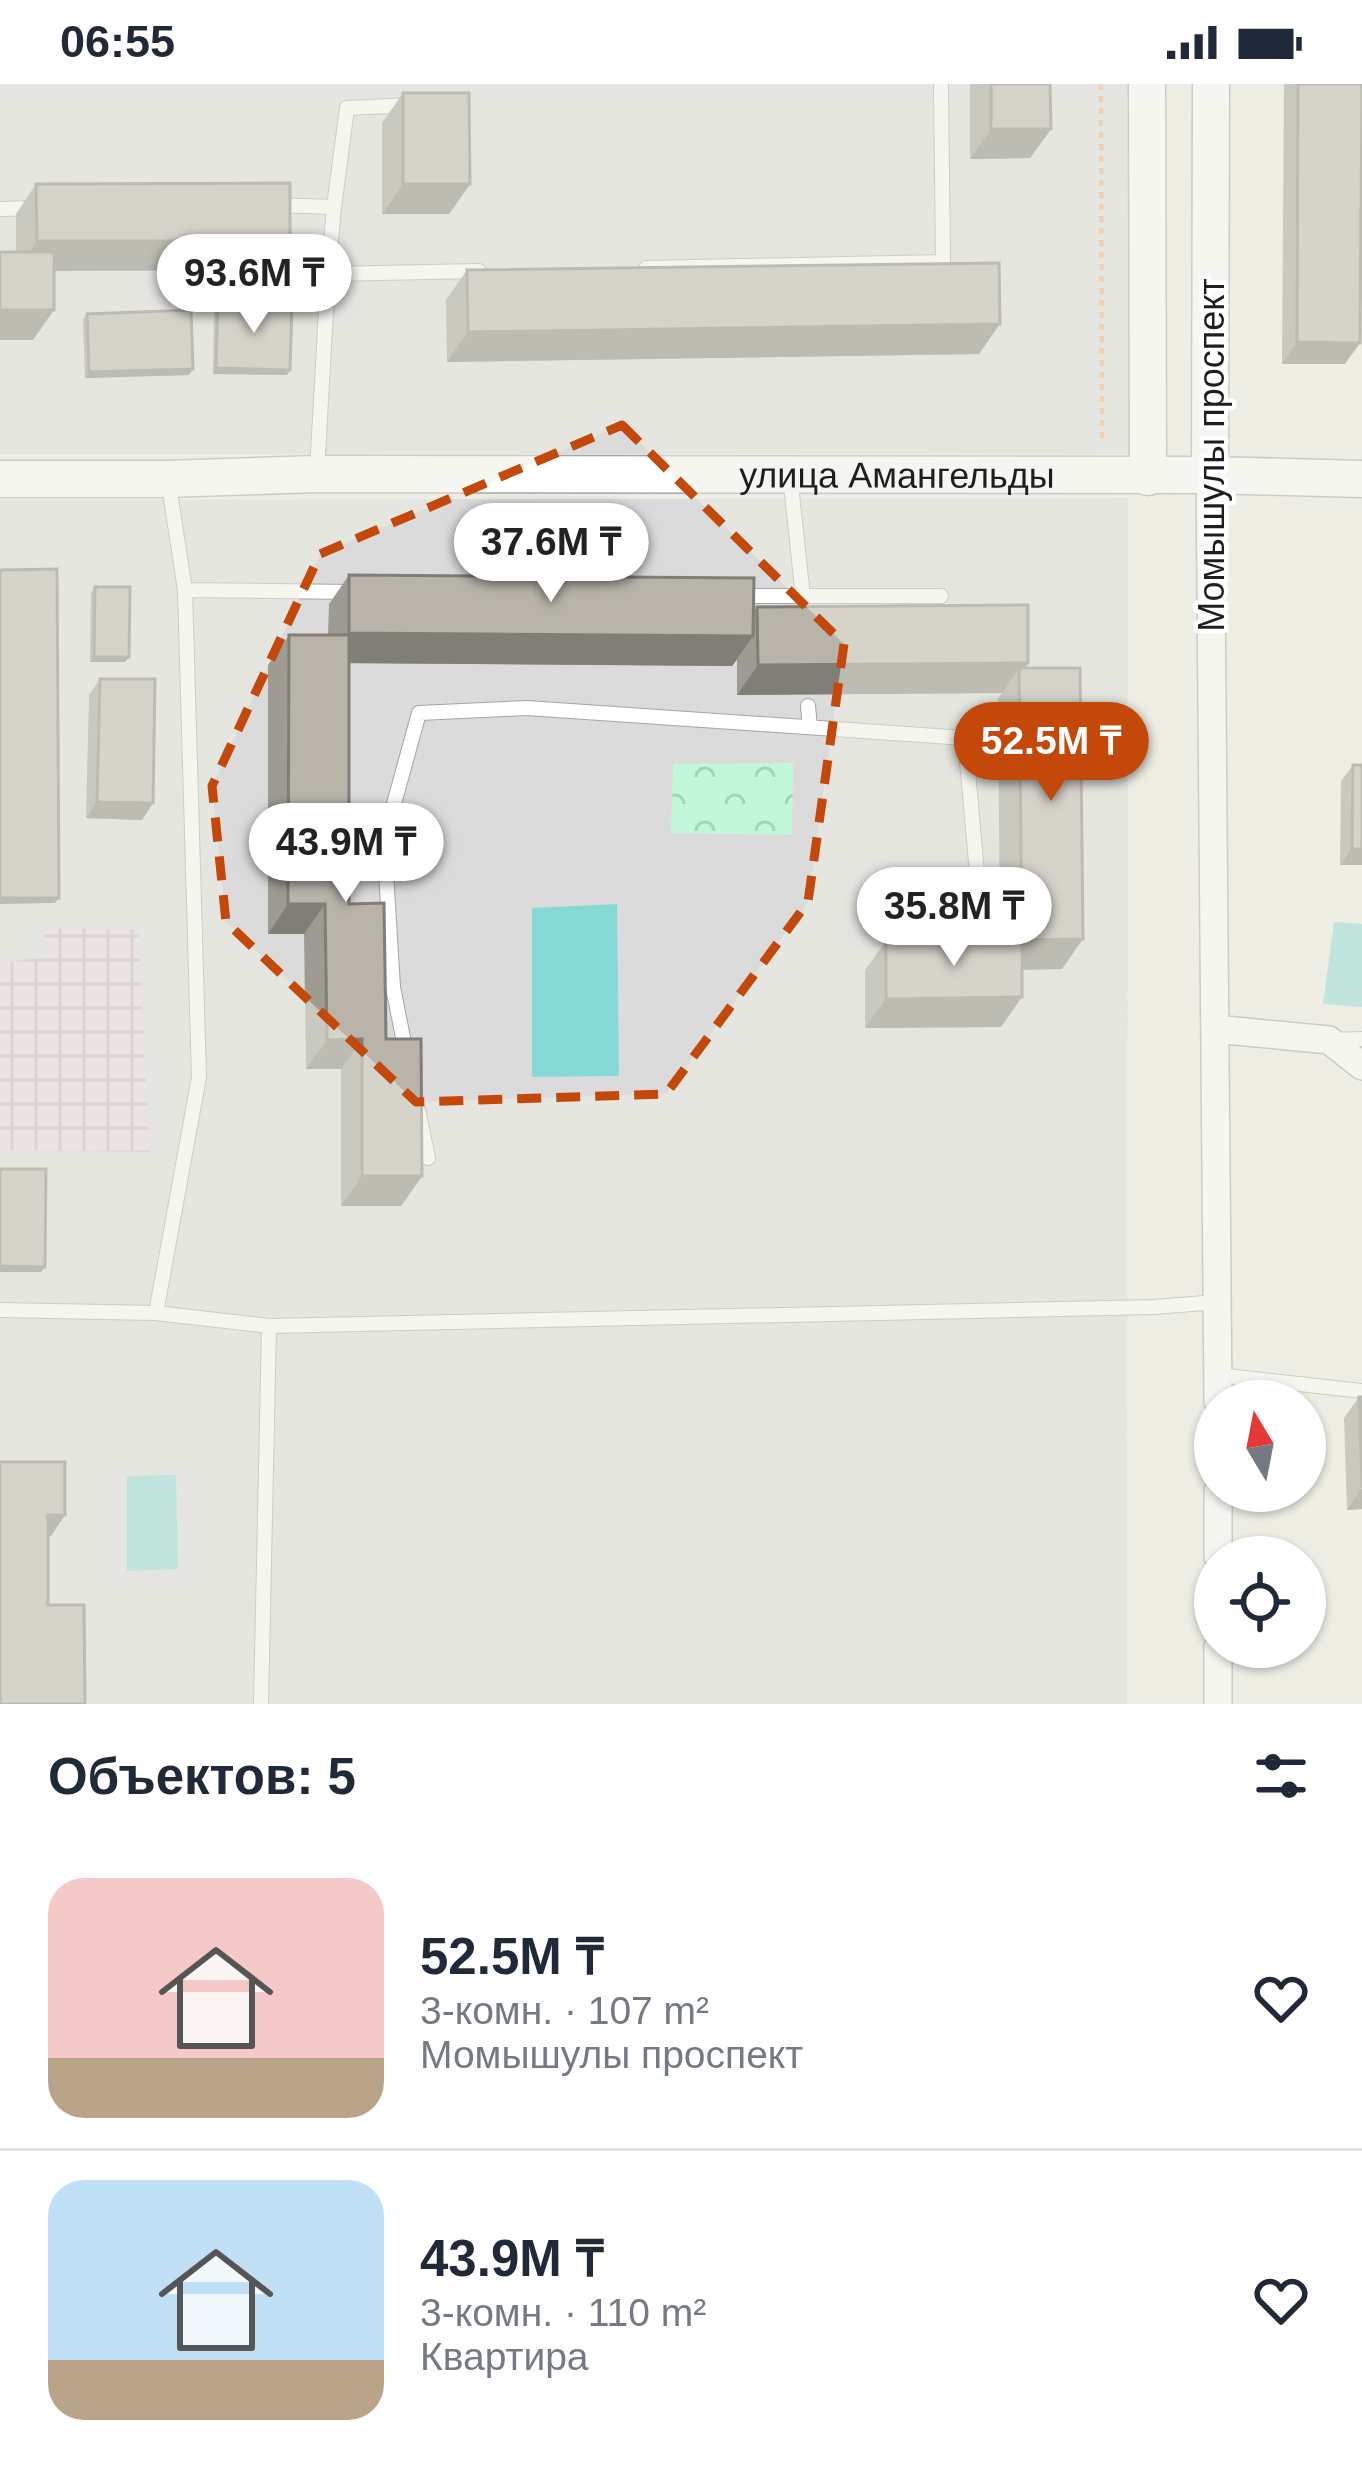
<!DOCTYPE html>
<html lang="ru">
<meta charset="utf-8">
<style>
body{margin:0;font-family:Helvetica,sans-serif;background:#f6f6f7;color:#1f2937;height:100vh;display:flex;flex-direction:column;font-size:45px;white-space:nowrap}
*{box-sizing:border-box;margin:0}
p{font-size:39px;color:#747a83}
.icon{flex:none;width:66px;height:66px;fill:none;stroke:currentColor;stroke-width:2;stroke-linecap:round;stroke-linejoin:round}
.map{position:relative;height:1620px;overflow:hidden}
.drawer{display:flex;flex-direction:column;background:#fff;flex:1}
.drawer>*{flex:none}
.needle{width:78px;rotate:350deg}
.controls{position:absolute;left:1194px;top:1296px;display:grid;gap:24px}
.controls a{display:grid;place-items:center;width:132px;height:132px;border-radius:50%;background:#fff;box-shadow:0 3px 9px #0004;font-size:60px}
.price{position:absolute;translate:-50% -102px;padding:0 27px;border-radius:42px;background:#fff;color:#222;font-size:39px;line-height:78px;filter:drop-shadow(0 3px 6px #0008)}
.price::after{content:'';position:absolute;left:50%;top:72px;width:36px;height:27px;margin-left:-18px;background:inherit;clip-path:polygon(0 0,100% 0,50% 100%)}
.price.active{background:#c34809;color:#fff}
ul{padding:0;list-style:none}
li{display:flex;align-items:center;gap:36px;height:300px;padding:0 48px}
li+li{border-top:3px solid #e0e1e3}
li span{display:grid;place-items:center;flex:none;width:336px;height:240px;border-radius:36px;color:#555}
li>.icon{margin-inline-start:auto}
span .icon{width:144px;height:144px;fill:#fffc;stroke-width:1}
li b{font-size:51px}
h2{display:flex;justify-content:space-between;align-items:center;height:144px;padding:0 48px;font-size:51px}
.status{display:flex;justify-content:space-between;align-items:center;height:84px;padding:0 60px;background:#fff;direction:ltr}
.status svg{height:33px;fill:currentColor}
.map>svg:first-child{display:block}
.residential{fill:#dcdbdb}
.industrial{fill:url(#industrial-grid)}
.park{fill:url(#park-crowns)}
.pitch{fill:#86dad6}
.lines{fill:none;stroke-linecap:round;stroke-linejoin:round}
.service-casing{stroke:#a5a5a5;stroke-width:16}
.minor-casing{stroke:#a5a5a5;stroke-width:30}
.tertiary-casing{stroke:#a5a5a5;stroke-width:39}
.path{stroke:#f3aa70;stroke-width:4.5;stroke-dasharray:6 6;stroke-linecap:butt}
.service{stroke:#fff;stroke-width:14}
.minor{stroke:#fff;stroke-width:27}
.tertiary{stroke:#fff;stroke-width:36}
.wall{fill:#9e9b92}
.shaded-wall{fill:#817e77}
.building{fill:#b8b4aa;stroke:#817e77;stroke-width:3}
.marked{fill:none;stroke:#c34809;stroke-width:9;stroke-dasharray:24 15;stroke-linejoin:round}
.labels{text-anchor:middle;stroke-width:9;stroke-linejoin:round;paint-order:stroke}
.street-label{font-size:36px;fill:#1e1e1e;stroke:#fff}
</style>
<div class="status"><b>06:55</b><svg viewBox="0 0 49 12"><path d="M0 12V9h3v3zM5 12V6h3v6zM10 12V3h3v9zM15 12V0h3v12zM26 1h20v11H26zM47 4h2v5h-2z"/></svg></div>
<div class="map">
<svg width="1362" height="1620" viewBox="0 0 1362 1620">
<defs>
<pattern id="industrial-grid" width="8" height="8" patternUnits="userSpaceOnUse" patternTransform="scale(3)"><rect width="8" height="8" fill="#e7d7df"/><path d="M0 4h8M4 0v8" fill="none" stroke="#c6b8bf"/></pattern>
<pattern id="park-crowns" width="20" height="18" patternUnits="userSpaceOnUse" patternTransform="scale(3)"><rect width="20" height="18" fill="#c3f7d9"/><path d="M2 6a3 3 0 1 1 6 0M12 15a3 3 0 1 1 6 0" fill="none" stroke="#a7d3ba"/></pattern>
</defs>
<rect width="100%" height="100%" fill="#eeeee4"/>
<path class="residential" d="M0 0H1129L1131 370H0Z
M1128 414 1127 1620H0V416Z"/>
<path class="industrial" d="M43 843 138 846 150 1068 0 1066V879L48 873Z"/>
<path class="park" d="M793 679 792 751 671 749 673 680Z"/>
<path class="pitch" d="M617 820 619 992 532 993V824Z
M1334 838 1362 840V923L1323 920Z
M176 1391 178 1485 127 1487V1392Z"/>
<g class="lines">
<g class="service-casing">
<path id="service" d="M275 121 334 123 328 190
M334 123 347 24 410 21
M0 125 37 124
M646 184 943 178 941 0
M317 388 328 190 479 187
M790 391 803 513
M185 506 353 508
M736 512H941
M808 622 810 643
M1331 956 1362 955
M406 969 393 903 384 756 419 629 527 624 965 654 982 846 916 860
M418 1026 428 1074
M0 1226 156 1229 269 1242
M156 1229 199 993 185 506 168 395
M1218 1291 1362 1307
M261 1620 269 1242 1154 1223 1217 1218"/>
</g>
<g class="minor-casing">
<path id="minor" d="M1210 391 1218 1317
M1215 945 1329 956 1362 982
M1218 1473V1407
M1218 1620V1563"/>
</g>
<g class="tertiary-casing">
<g id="tertiary">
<path d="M1147 0 1148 393"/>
<path d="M1210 391 1211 0"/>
<path id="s1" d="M0 395H168L317 390 1210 391 1362 395"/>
</g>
</g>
<path class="path" d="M1101 0 1102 354"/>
<use href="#service" class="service"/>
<use href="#minor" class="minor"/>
<use href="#tertiary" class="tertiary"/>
</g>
<path class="wall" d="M970 0H1050L1051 45 1030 74 970 75Z
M1284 0H1362L1345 280H1282Z
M403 9 470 100 449 130H382V39Z
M36 100 269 186 54 187 33 256H0V168H16V130Z
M467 186 979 270 447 278 446 216Z
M218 219 287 291 213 290 214 225Z
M87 230 193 285 189 291 85 294 83 235Z
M349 491 753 528 757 523 1028 579 1025 584 1062 885 1022 886 1001 943 865 944V886L886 857 1000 856 998 614 1002 609 737 611V576L732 582 349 579V820L422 1092 401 1122H341V985H306L304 850H268V581L289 551H328L329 520Z
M95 503 129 573 125 578H90L91 509Z
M100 595 153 719 142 736 86 734 89 611Z
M1353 681 1362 781H1340L1341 697Z
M1359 1313 1362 1425 1347 1426 1344 1334Z"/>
<path class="shaded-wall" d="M991 45H1051L1030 74 970 75Z
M403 100H470L449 130H382Z
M37 157H290L269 186 16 187Z
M0 226H54L33 256H0Z
M1000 240 979 270 447 278 468 248Z
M1297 258 1360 259 1345 280H1282Z
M216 284 290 286 287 291 213 290Z
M193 285 189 291 85 294 89 288Z
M349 549 753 552 732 582 328 579Z
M94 573H129L125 578H90Z
M1028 579 1019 593V584L1002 609 737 611 758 581Z
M97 718 153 719 142 736 86 734Z
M1352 765H1362V781H1340Z
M0 814H59L55 819 0 820Z
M288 820H325L304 850H268Z
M1083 855 1062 885 1001 886 1022 856Z
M1022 913 1001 943 865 944 886 915Z
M362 955 341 985H306L327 956Z
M362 1092H422L401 1122H341Z
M0 1182 45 1183 41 1188H0Z
M1362 1404V1425L1347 1426Z
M48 1431H65L51 1452H33Z"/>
<path class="building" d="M991 0H1050L1051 45H991Z
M1298 0H1362L1360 259 1297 258Z
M403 9H469L470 100H403Z
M290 99V157H37L36 100Z
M0 168H54V226H0Z
M999 179 1000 240 468 248 467 186Z
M218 219 292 220 290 286 216 284Z
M191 226 193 285 89 288 87 230Z
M57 485 59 814H0V486Z
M349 491 754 494 753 552 349 549Z
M95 503H130L129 573H94Z
M1028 521V579L758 581 757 523Z
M289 551H349V820L384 819 386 955H421L422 1092H362V955L327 956 325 820H288Z
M1019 584H1080L1083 855 1022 856Z
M100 595H155L153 719 97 718Z
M1353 681H1362V765H1352Z
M1022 856V913L886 915V857Z
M0 1085H46L45 1183 0 1182Z
M1359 1313H1362V1404Z
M0 1378H65V1431H48V1521H84L85 1620H0Z"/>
<path d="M0 0H1362V1620H0ZM622 341 844 560 808 818 666 1010 416 1018 226 838 212 702 320 470Z" fill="#eeeee4" fill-opacity=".55" fill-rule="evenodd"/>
<path class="marked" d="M622 341 844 560 808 818 666 1010 416 1018 226 838 212 702 320 470Z"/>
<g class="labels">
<g class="street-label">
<text transform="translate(1211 371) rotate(-90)" y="13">Момышулы проспект</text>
<text dy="13" stroke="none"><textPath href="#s1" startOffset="897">улица Амангельды</textPath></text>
</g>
</g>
</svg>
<div class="controls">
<a><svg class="needle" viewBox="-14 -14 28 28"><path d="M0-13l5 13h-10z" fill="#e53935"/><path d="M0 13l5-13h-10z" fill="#747a83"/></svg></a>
<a><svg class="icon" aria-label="locate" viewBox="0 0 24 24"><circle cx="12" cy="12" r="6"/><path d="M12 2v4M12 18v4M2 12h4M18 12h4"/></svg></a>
</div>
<b class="price" style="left:254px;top:252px">93.6M ₸</b>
<b class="price" style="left:551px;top:521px">37.6M ₸</b>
<b class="price active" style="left:1051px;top:720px">52.5M ₸</b>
<b class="price" style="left:346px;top:821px">43.9M ₸</b>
<b class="price" style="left:954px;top:885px">35.8M ₸</b>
</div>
<section class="drawer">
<h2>Объектов: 5<svg class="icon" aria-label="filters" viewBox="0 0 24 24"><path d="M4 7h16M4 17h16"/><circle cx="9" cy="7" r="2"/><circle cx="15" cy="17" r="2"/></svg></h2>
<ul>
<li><span style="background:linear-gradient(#f6c9c9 75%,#b9a48a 0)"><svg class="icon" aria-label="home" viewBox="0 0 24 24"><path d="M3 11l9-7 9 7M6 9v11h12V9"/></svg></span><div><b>52.5M ₸</b><p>3-комн. · 107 m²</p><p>Момышулы проспект</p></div><svg class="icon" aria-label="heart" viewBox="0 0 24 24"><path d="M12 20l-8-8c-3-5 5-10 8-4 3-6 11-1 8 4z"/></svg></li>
<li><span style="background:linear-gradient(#bfe0f5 75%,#b9a48a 0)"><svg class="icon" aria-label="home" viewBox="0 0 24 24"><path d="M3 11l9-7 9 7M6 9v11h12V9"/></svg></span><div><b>43.9M ₸</b><p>3-комн. · 110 m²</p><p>Квартира</p></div><svg class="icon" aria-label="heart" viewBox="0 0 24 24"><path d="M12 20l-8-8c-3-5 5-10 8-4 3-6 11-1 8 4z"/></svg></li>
</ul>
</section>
